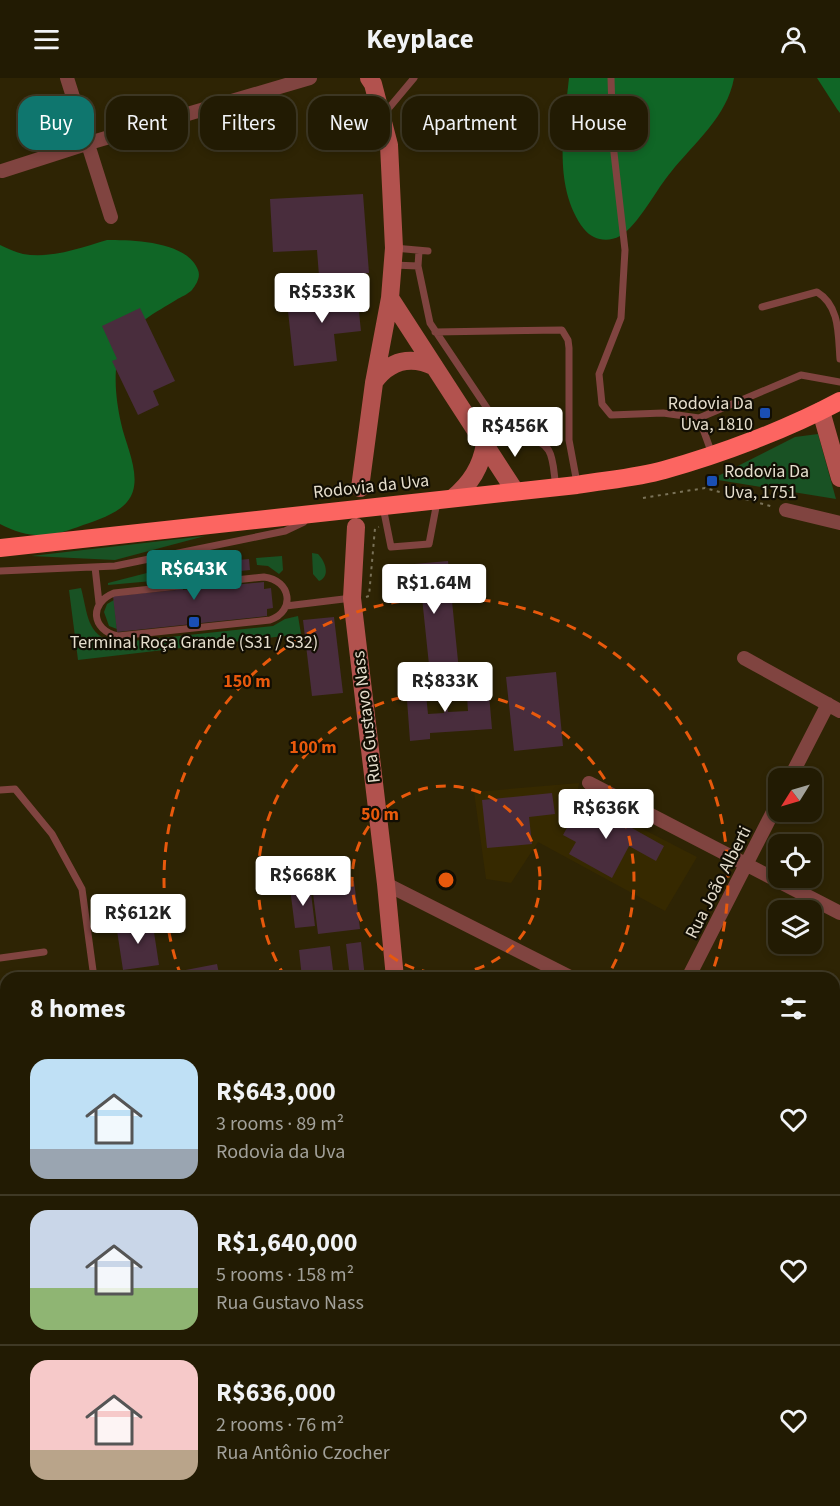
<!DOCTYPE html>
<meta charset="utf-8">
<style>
body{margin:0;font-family:"Source Sans 3",sans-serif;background:#2e2812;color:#f1f3f6;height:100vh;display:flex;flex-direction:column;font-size:22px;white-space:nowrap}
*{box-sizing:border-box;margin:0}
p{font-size:20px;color:#a2a19a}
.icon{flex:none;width:33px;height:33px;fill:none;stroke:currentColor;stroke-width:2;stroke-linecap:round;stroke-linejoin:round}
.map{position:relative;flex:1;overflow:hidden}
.drawer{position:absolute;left:0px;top:894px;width:840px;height:534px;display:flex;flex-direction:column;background:#221b03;border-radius:18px 18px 0 0;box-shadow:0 3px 9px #0003,0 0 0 2px #3f3925}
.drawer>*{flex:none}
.guide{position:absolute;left:18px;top:18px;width:804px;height:54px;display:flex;gap:12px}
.needle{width:39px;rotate:233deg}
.buttons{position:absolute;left:768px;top:690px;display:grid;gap:12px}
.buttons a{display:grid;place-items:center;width:54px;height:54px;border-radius:12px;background:#221b03;box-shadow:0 3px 9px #0003,0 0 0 2px #3f3925;font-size:30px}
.price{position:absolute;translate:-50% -51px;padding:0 14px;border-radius:6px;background:#fff;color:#222;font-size:20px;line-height:39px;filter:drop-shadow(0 2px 3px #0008)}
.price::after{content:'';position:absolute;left:50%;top:36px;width:18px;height:14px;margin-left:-9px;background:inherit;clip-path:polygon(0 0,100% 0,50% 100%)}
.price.current{background:#0f766e;color:#fff}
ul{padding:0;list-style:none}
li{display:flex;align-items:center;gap:18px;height:150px;padding:0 30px}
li+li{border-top:2px solid #3f3925}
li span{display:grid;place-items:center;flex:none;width:168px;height:120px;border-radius:18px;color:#555}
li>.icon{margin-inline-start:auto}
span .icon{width:72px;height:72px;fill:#fffc;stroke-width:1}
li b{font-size:26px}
h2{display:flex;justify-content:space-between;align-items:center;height:72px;padding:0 30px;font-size:26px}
.pill{padding:0 21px;border-radius:18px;background:#221b03;box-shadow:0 3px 9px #0003,0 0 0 2px #3f3925;font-size:21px;line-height:54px}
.pill.current{background:#0f766e;color:#fff}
header{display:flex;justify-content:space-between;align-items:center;height:78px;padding:0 30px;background:#221b03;font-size:27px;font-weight:700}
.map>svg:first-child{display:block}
.built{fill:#362900}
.green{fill:#195224}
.forest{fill:#106626}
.building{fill:#492d3d}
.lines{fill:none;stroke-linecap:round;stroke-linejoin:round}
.path{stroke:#7a7258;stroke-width:2;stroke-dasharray:3 4.5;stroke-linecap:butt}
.lane{stroke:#804440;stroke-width:7}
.street{stroke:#804440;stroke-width:14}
.secondary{stroke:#b2524e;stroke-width:18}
.highway{stroke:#fc6561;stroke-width:18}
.ring{fill:none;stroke:#e8590c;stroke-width:3;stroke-dasharray:10 8}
.transit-dot{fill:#1a4fb4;stroke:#120e03;stroke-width:2}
.labels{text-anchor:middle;stroke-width:4.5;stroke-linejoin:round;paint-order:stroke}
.poi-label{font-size:18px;fill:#e5decd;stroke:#120e03;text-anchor:end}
.street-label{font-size:18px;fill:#e5decd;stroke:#120e03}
.centre{fill:#e8590c;stroke:#120e03;stroke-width:3}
.ring-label{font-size:18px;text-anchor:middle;font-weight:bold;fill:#e8590c;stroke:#120e03;stroke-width:4.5;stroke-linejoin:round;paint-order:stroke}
</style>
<header><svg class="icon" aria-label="menu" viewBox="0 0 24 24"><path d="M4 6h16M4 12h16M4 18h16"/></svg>Keyplace<svg class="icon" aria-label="person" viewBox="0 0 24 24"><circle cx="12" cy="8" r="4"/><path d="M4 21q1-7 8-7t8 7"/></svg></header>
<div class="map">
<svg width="840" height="1428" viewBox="0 0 840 1428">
<rect width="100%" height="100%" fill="#2e2404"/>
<path class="built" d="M579 705 577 717 697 779 665 833 538 764 511 805 486 801 474 714Z"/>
<path class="green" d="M818 356 836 421 712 401 795 359Z
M205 458 115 482 31 478Z
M312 475 318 476C325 483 331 498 319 503L313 496Z
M282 478 283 492 279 496 268 488 257 487 256 480Z
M174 488 175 501 108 507V505Z
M81 510C88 536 86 556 114 565L273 548 285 541 298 538 301 556 78 582 69 512Z
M114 522 117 551 109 548 104 534 107 526Z"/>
<path class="forest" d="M569 0H734C727 39 694 65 671 94 657 110 638 148 620 158 607 165 593 162 584 151 552 109 564 48 569 0Z
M817 0H840V35L837 31Z
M107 162C132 162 187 163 198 192 201 199 196 207 192 212 188 216 181 219 176 222 157 234 131 246 121 269 112 292 116 322 121 345 126 369 145 403 127 424 116 437 94 443 78 449 48 460 29 461 0 446V167C7 170 15 174 23 176 51 181 80 170 107 162Z
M840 1068V1198L834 1183V1070Z"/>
<path class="building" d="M363 116 369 195 319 198 317 172 273 174 270 121Z
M356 206 361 253 334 256 337 283 294 288 287 224 319 221 318 211Z
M140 230 175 303 153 313 159 327 138 337 112 283 117 281 102 248Z
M249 481 250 492 182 499 183 512 264 504V511L271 510 273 530 267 531V538L117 554 113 518 176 512 174 488Z
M448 483 460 603 431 606 421 510 395 513 392 488Z
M334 539 343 615 312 618 303 542Z
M556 594 563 668 514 673 506 599Z
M450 606 451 615H446L448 634 468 633 467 618 489 616 492 651 430 655V661L410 663 406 608 425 607 428 636 444 635 442 616H430L429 607Z
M552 715 555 736 529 739 532 766 487 770 482 722Z
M582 722 664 768 656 783 629 768 612 800 569 776 576 764 563 757Z
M354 803 360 851 318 856 312 807Z
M310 807 315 848 295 850 290 810Z
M152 841 159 887 123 892 116 846Z
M361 864 365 900H350L346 866Z
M330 868 334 900H302L299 872Z
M217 886 220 900H171L170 895Z"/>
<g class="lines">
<path class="path" d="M643 420 705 410 774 429
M366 519 369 518 375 450 379 449"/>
<path class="lane" d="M611 0 613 66 625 172 621 240 599 296 602 326 611 337 663 335 699 340 712 376
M383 37 414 0
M394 170 428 173
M419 173 418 188 430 245 503 354C509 359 518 360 526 361 556 363 552 385 556 409
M394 187 418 188
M762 229 817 214C840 228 838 256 840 281
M435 254 562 252 568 262 569 270V362L577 405
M699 340 801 297 840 304
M383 429 391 469 429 466 437 424
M95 489 99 525
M0 493 115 488 285 453 304 444
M264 499C291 502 296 533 270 542L118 558C91 552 89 525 114 515Z
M286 528 352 520
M0 712 15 711 52 756 82 811 94 900
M0 880 44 874
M0 1016 6 1015
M0 1146 6 1159
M0 1236 6 1209
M0 1415H6"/>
<path class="street" d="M67 0 111 139
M2 93 89 65 310 0
M786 432 840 445
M744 580 840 633
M790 700 828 626
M589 705 840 835
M386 806 572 900
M688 900 778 724
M834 1034 840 1037
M409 1422 414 1428
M503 1422 504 1428"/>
<path class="secondary" d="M390 220 515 413
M374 304C390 282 411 277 435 289
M821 333 840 400
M360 410 374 305 390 220 394 170 389 67 373 6 369 0
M453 420C471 405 481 389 485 366
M356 449 352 520 386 806 395 900
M834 1363 840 1372"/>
<path class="highway" d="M0 470 577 407C605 402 636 400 664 392 721 376 788 351 840 323"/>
</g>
<g class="ring">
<circle cx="446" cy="802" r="94"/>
<path d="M285 899A188 188 0 1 1 607 899"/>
<path d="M181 898A282 282 0 1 1 711 898"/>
</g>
<g class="transit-dot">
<rect x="759" y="329" width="12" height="12" rx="3"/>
<rect x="706" y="397" width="12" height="12" rx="3"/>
<rect x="188" y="538" width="12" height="12" rx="3"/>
</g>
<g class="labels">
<g class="poi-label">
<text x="753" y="331">Rodovia Da<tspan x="753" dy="21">Uva, 1810</tspan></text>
<text x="724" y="399" text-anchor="start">Rodovia Da<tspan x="724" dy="21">Uva, 1751</tspan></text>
<text x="194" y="570" text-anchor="middle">Terminal Roça Grande (S31 / S32)</text>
</g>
<g class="street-label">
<text transform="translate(371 408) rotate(-6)" y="6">Rodovia da Uva</text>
<text transform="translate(366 639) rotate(-97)" y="6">Rua Gustavo Nass</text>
<text transform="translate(718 804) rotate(-63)" y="6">Rua João Alberti</text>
</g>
</g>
<circle cx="446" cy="802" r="9" class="centre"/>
<g class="ring-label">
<text x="247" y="609">150 m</text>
<text x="313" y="675">100 m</text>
<text x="380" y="742">50 m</text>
</g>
</svg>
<div class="buttons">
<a><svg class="needle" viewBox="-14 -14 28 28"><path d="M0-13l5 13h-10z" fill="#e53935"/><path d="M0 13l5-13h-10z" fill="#a2a19a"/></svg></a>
<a><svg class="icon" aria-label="locate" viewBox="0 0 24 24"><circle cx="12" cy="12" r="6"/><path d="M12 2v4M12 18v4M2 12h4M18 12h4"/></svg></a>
<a><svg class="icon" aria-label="layers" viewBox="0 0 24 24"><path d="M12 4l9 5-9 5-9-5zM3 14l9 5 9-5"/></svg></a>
</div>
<b class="price" style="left:322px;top:246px">R$533K</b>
<b class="price" style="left:515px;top:380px">R$456K</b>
<b class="price current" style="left:194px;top:523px">R$643K</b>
<b class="price" style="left:434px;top:537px">R$1.64M</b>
<b class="price" style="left:445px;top:635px">R$833K</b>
<b class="price" style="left:606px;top:762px">R$636K</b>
<b class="price" style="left:303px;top:829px">R$668K</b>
<b class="price" style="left:138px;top:867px">R$612K</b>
<div class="guide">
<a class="pill current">Buy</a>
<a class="pill">Rent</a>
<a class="pill">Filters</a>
<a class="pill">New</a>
<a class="pill">Apartment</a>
<a class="pill">House</a>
</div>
<section class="drawer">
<h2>8 homes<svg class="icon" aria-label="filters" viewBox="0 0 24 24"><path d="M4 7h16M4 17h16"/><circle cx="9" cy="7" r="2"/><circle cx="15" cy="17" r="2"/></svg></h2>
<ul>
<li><span style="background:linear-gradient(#bfe0f5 75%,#9aa5b1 0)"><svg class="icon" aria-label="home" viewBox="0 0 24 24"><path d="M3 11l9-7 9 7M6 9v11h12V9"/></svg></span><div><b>R$643,000</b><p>3 rooms · 89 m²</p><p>Rodovia da Uva</p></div><svg class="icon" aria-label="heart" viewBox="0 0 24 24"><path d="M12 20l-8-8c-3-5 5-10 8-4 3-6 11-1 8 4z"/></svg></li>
<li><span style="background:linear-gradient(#c9d6e8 65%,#8fb573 0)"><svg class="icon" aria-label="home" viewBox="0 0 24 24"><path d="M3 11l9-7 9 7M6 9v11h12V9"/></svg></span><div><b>R$1,640,000</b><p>5 rooms · 158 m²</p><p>Rua Gustavo Nass</p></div><svg class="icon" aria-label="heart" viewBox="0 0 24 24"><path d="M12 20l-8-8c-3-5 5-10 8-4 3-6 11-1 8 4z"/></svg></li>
<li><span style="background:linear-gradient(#f6c9c9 75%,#b9a48a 0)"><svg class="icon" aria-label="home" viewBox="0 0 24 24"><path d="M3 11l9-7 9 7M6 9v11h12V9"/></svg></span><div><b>R$636,000</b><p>2 rooms · 76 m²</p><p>Rua Antônio Czocher</p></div><svg class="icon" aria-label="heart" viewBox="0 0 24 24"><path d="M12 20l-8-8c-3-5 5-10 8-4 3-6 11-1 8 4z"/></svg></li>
</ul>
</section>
</div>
